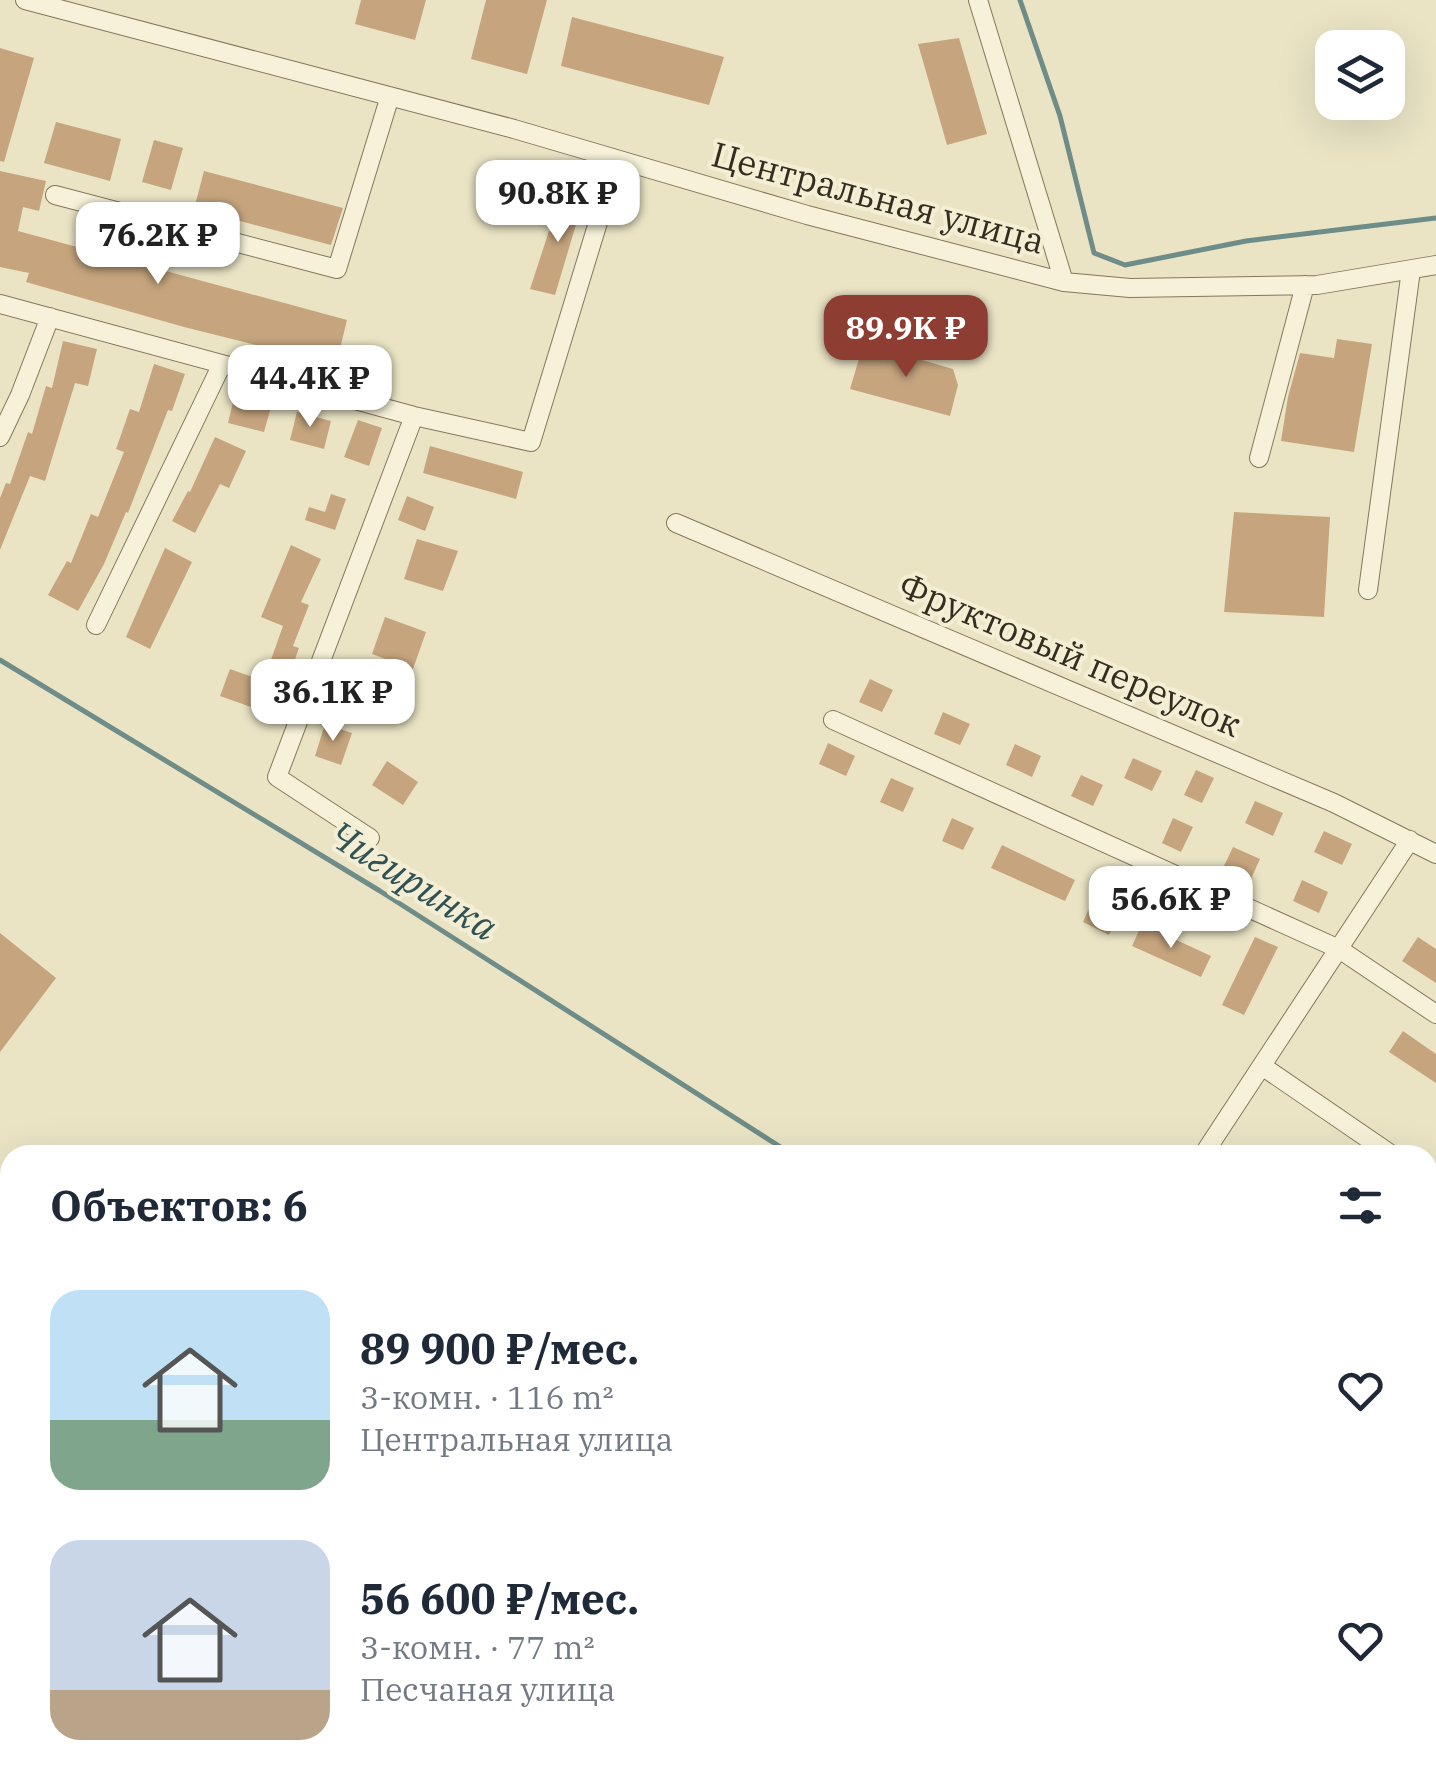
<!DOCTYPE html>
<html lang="ru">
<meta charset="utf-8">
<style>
body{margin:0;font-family:"IBM Plex Serif",serif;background:#f2f2f3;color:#1f2937;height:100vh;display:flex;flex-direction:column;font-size:38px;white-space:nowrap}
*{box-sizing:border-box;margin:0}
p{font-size:32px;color:#747a83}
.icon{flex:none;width:55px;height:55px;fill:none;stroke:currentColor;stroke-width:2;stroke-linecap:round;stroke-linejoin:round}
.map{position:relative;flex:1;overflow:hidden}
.drawer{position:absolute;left:0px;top:1145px;width:1438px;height:642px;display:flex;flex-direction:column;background:#fff;border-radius:30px 30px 0 0;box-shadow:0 10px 40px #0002}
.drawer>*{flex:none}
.controls{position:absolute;left:1315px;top:30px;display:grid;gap:20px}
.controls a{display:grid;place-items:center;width:90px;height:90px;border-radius:20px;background:#fff;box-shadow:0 10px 40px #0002;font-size:50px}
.price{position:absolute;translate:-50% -85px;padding:0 22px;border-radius:20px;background:#fff;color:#222;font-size:32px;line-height:65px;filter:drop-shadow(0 2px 5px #0008)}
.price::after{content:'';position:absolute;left:50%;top:60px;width:30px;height:22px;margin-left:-15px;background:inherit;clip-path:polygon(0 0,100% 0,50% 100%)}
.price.active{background:#8e3d32;color:#fff}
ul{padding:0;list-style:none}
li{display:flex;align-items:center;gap:30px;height:250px;padding:0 50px}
li span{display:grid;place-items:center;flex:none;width:280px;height:200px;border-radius:30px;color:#555}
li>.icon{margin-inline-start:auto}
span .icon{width:120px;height:120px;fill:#fffc;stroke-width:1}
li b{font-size:42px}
h2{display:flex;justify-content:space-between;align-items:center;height:120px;padding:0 50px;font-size:42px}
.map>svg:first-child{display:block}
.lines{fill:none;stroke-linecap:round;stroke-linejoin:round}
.stream{stroke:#6e8c88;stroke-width:5}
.building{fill:#c6a57e}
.minor-casing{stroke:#84775d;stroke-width:20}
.minor{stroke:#f6f1d8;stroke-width:18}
.labels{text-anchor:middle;stroke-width:8;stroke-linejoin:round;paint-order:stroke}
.street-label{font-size:35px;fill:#352d1f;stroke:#f3eed4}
.water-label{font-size:38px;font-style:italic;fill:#305254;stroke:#f3eed4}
</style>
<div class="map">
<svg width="1436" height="1787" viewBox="0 0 1436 1787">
<rect width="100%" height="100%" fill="#eae4c5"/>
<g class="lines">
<path class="stream" d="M1020 0 1060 116 1094 253 1125 265 1246 241 1436 218
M0 660 380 891 793 1155
M1428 1563 1436 1569"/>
</g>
<path class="building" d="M361 0H426L415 40 355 24Z
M486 0H547L527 74 471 59Z
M572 17 724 57 709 105 561 66Z
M959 38 987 134 947 145 918 44Z
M0 48 34 58 4 162 0 161Z
M56 122 121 139 110 181 44 163Z
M154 140 183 148 171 190 142 182Z
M0 171 46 181 39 211 23 207 18 231 347 320 336 365 184 327 26 282 29 273 0 267Z
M204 171 343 208 331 245 194 209Z
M569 186 586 191 555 295 530 289 549 231 556 233Z
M1337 339 1372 344 1354 452 1281 441 1288 397 1300 353 1334 358Z
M63 341 97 349 88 386 75 383 45 481 30 476 0 550V498L6 483 10 484 28 432 32 434 46 386 52 388Z
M874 346 953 369 958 385 950 416 850 389 861 352 864 348Z
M154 364 185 374 172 411 168 410 128 513 126 512 104 564 78 611 48 595 67 561 71 563 91 514 98 517 124 452 116 449 130 409 139 412Z
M234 398 271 407 264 432 228 423Z
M297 412 331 421 324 449 290 440Z
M358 420 382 428 369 466 344 457Z
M215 437 246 451 229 488 220 484 195 533 172 521 188 491 190 492Z
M430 446 523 472 516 499 423 473Z
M331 494 346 499 335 530 305 520 309 507 325 512Z
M407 496 434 507 425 531 398 520Z
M1234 512 1330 517 1324 617 1224 612Z
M417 539 458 551 443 591 404 579Z
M291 545 321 559 301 602 309 605 293 646 299 648 288 679 267 671 283 626 261 617Z
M165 548 192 562 150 649 126 637Z
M385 617 426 632 413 669 372 654Z
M352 666 376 676 362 708 338 698Z
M230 669 267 682 257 709 220 696Z
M870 679 893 690 882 712 859 702Z
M943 712 970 724 960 745 934 734Z
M325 724 352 733 341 765 315 756Z
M828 743 855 756 846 776 819 764Z
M1015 744 1041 756 1032 777 1006 765Z
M1133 758 1162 771 1152 791 1124 778Z
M387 761 418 782 403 805 372 785Z
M1196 770 1214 778 1202 803 1184 795Z
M1081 775 1103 785 1093 806 1071 796Z
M891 778 914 788 903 812 880 802Z
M1255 801 1283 813 1273 836 1245 823Z
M952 818 974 828 963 850 942 841Z
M1173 818 1193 827 1181 852 1162 843Z
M1324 831 1352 844 1342 865 1314 852Z
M1002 845 1075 880 1065 901 991 868Z
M1233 847 1260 859 1250 881 1223 868Z
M1302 880 1328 892 1319 913 1293 901Z
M1091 904H1097L1118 914 1109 935 1083 922Z
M1142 924 1211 956 1201 977 1132 946Z
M0 933 56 978 0 1052Z
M1255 937 1278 947 1244 1015 1222 1005Z
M1418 937 1436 949V983L1402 961Z
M1403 1031 1436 1054V1083L1389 1052Z"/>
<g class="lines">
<g class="minor-casing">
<path id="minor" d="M25 0 514 129 807 215 1064 282 1130 288 1317 285 1436 265
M978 0 1064 282
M55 195 337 269 390 96
M0 304 414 416 531 442 617 160
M0 437 20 395 50 317
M1259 458 1305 285
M676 523 1334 803 1436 854
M1368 590 1411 270
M96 625 222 364
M833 720 1339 949 1436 1014
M370 838 277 777 414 416
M1262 1066 1392 1155
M1203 1155 1410 840
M1428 1178 1436 1184
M0 1318 10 1331
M1428 1337 1436 1343
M1428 1523 1436 1529
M1428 1667 1436 1654
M615 1778 630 1787
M747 1787 753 1778
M1351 1787 1357 1778"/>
</g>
<use href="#minor" class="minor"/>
</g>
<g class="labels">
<g class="street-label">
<text transform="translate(878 198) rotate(15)" y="12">Центральная улица</text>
<text transform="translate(1070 655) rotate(23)" y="12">Фруктовый переулок</text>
</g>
<g class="water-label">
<text transform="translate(413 881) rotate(32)" y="13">Чигиринка</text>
</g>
</g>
</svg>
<div class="controls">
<a><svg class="icon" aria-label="layers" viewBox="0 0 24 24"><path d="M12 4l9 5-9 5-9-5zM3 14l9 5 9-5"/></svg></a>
</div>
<b class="price" style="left:558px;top:245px">90.8K ₽</b>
<b class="price" style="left:158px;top:287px">76.2K ₽</b>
<b class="price active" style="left:906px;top:380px">89.9K ₽</b>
<b class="price" style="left:310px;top:430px">44.4K ₽</b>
<b class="price" style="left:333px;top:744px">36.1K ₽</b>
<b class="price" style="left:1171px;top:951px">56.6K ₽</b>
<section class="drawer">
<h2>Объектов: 6<svg class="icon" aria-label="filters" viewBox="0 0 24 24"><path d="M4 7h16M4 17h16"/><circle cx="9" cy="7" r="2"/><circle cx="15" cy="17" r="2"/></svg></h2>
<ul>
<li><span style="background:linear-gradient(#bfe0f5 65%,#7fa58c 0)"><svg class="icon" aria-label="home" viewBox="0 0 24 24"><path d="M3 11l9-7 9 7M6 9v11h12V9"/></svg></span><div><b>89 900 ₽/мес.</b><p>3-комн. · 116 m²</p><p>Центральная улица</p></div><svg class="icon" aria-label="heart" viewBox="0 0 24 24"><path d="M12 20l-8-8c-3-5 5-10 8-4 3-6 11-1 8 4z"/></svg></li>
<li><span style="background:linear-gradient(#c9d6e8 75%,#b9a48a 0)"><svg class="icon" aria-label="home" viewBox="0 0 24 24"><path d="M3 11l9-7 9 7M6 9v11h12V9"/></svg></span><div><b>56 600 ₽/мес.</b><p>3-комн. · 77 m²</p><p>Песчаная улица</p></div><svg class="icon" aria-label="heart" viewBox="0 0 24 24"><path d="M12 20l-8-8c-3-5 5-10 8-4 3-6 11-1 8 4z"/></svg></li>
</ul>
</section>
</div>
